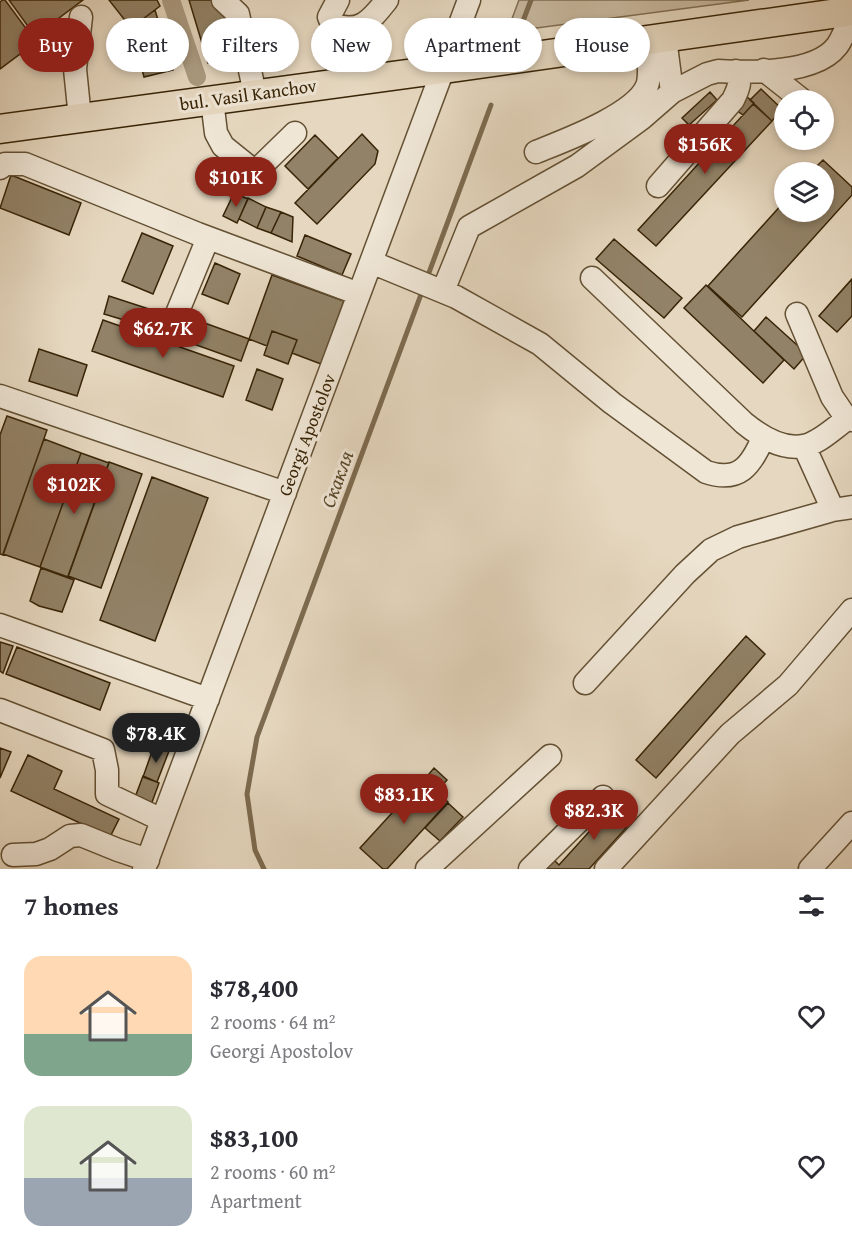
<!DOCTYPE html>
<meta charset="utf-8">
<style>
body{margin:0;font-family:"Gentium Book Plus",serif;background:#f2f2f3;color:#2b2b33;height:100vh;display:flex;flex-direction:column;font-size:22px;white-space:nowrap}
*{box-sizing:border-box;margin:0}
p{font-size:20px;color:#7c7c81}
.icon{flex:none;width:33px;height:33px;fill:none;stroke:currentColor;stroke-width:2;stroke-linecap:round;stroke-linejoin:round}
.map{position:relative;height:869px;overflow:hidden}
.details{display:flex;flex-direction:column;background:#fff;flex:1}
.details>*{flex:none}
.hud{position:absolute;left:18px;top:18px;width:816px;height:54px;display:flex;gap:12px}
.buttons{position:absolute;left:774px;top:90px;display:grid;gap:12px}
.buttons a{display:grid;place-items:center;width:60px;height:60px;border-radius:50%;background:#fff;box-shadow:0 3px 9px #0003;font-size:30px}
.price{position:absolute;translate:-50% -51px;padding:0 14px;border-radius:21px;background:#8f2418;color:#fff;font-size:20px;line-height:39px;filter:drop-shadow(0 2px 3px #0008)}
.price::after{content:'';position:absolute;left:50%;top:36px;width:18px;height:14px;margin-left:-9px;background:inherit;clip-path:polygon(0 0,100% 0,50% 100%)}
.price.current{background:#222;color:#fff}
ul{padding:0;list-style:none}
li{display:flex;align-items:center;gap:18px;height:150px;padding:0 24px}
li span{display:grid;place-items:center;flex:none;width:168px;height:120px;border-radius:18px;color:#555}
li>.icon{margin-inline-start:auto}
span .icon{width:72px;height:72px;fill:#fffc;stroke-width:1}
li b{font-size:26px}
h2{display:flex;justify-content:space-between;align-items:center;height:72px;padding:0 24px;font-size:26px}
.pill{padding:0 21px;border-radius:27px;background:#fff;box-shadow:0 3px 9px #0003;font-size:21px;line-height:54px}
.pill.current{background:#8f2418;color:#fff}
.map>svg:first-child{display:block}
.green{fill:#c8b9a0;stroke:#806e53;stroke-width:1.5}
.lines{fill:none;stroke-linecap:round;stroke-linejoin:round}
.stream{stroke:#7d6b50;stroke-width:5}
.canal{stroke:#ab9b81;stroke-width:18}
.building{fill:#928267;stroke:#382406;stroke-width:1.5}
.minor-casing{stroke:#645134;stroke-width:25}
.major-casing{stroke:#382406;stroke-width:31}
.minor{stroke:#efe6d6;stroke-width:22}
.major{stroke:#e6d8c0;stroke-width:28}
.labels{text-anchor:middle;stroke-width:6;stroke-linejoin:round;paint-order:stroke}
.street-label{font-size:18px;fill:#382406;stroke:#efe6d6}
.water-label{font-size:20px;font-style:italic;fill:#5a482b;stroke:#efe6d6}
</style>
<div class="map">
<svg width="852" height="869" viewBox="0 0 852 869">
<rect width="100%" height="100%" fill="#e6d8c0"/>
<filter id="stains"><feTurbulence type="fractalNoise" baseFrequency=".00333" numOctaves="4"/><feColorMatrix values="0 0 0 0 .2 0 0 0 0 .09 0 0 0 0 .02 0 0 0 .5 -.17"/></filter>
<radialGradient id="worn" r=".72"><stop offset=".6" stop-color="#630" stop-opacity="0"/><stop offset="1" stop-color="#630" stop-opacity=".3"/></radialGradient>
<path class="green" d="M519 0H749L507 32Z"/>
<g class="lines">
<path class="stream" d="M523 21 531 0
M427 278 491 105
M264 869 255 850 247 794 257 737 423 289"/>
<path class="canal" d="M171 0 197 77"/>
</g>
<path class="building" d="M3 0H5L36 42 0 69V2Z
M9 0H83L35 36Z
M109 0H157L160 6 131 28Z
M189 0H219L235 55 208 63Z
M155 10 173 70 144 77 131 28Z
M761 89 782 109 772 121 750 100Z
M710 92 717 100 689 125 682 118Z
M745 95 754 103 743 115 735 109Z
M753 104 772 121 656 246 638 230Z
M362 134 378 151 375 164 317 224 295 203Z
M315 135 338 158 308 189 285 166Z
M823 160 852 187V195L742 317 708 286 784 202V212H824V172H811Z
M11 175 81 203 69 235 0 208Z
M234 193 248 199 237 223 223 216Z
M248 198 266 207 257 228 239 219Z
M266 207 281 212 271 233 257 228Z
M281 212 293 217 292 242 271 233Z
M142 233 173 246 153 294 122 281Z
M305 235 351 254 342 275 297 256Z
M614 239 682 298 664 318 596 259Z
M215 263 240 274 228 304 202 294Z
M272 275 344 301 321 364 292 353 297 340 272 331 267 346 249 339Z
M852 279V316L837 332 819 316Z
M706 285 784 360 763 383 684 308Z
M109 296 149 309 144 326 104 314Z
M766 317 807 354 794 369 754 331Z
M103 320 234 366 223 397 92 351Z
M199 321 249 339 241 361 191 343Z
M272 331 297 340 288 364 264 355Z
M39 349 87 365 77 396 29 381Z
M257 369 283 379 272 410 246 400Z
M7 416 47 430 3 555 0 554V435Z
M44 439 81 453 40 567 3 554Z
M81 453 109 463 68 577 40 567Z
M109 462 142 474 101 588 68 576Z
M152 477 208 498 155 641 100 620Z
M41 568 74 580 62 612 39 606 30 601Z
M746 636 765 654 656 778 636 760Z
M0 642 13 646 3 673 0 671Z
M17 647 110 683 100 710 6 674Z
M154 746 169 751 157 782 143 777Z
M0 748 11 752 0 778Z
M28 755 62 771 54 789 119 819 110 837 11 791Z
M434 768 447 780 436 792 424 780Z
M143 776 159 783 151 805 134 800Z
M423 779 448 802 387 869H383L360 848Z
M617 801 635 818 589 869H536L549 855 559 865Z
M448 803 463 817 440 841 425 828Z"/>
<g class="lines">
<g class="minor-casing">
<path id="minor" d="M223 0 238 14 255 94
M338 0 329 17 332 24C360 35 371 20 387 0
M665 38 672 92 707 74 718 71C752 73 816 74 837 46 844 37 848 22 852 12
M764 70 802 100
M212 100 216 133 223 146 264 179
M80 118 75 69 81 17
M536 152C563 141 635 115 647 86 651 76 648 52 648 40
M0 168 5 164H25L198 234 359 294
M255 172 295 133
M658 186 733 100C738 89 742 83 736 71
M371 262 456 297 540 344 612 403 706 472C739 483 751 466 763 438
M592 278 744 423C760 436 781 450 803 446 818 444 834 428 847 419L852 420
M443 291 469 227 577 166 641 119 672 92
M797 314 832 397 847 419
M171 328 208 238
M0 396 285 493
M804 446 833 510
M0 625 208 699
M585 683 685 574 711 550 738 537 833 510 852 507
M0 710 103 750 107 770V794L162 820
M13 855 36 854 50 849 70 836 81 835 118 850 148 860
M144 869 469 0
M427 869 550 756
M530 869 603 797
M606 869 730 734 788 685 852 610
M810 869 852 823"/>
</g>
<g class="major-casing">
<path id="major" d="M0 129 444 69 852 11"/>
</g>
<use href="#minor" class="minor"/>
<use href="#major" class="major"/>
</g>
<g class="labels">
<g class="street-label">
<text transform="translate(248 95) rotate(-8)" y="6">bul. Vasil Kanchov</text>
<text transform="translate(307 435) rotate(-69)" y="6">Georgi Apostolov</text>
</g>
<g class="water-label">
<text transform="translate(337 479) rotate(-70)" y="7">Скакля</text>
</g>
</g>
<rect width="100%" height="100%" filter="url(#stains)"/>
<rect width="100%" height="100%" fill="url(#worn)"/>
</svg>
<div class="buttons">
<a><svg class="icon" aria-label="locate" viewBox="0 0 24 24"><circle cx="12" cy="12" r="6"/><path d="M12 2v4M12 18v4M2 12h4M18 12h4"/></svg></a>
<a><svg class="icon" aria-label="layers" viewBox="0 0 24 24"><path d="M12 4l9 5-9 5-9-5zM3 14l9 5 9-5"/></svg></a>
</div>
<b class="price" style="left:705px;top:175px">$156K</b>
<b class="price" style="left:236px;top:208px">$101K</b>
<b class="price" style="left:163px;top:359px">$62.7K</b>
<b class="price" style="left:74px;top:515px">$102K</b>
<b class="price current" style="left:156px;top:764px">$78.4K</b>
<b class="price" style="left:404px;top:825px">$83.1K</b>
<b class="price" style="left:594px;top:841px">$82.3K</b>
<div class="hud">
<a class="pill current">Buy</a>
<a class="pill">Rent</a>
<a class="pill">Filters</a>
<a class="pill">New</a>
<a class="pill">Apartment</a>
<a class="pill">House</a>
</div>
</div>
<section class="details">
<h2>7 homes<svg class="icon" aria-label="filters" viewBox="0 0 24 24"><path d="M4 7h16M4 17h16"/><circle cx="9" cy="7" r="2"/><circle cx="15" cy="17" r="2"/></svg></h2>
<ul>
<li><span style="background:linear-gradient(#ffd9b3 65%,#7fa58c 0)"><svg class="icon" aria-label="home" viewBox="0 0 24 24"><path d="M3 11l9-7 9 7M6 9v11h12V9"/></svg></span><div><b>$78,400</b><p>2 rooms · 64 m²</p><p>Georgi Apostolov</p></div><svg class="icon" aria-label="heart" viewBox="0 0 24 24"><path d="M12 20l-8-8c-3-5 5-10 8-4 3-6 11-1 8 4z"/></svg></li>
<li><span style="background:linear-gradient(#dfe7d0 60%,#9aa5b1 0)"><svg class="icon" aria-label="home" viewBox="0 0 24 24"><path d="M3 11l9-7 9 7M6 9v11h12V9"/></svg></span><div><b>$83,100</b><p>2 rooms · 60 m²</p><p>Apartment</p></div><svg class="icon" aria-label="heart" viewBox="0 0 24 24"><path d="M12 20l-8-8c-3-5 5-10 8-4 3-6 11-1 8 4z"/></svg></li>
</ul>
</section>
